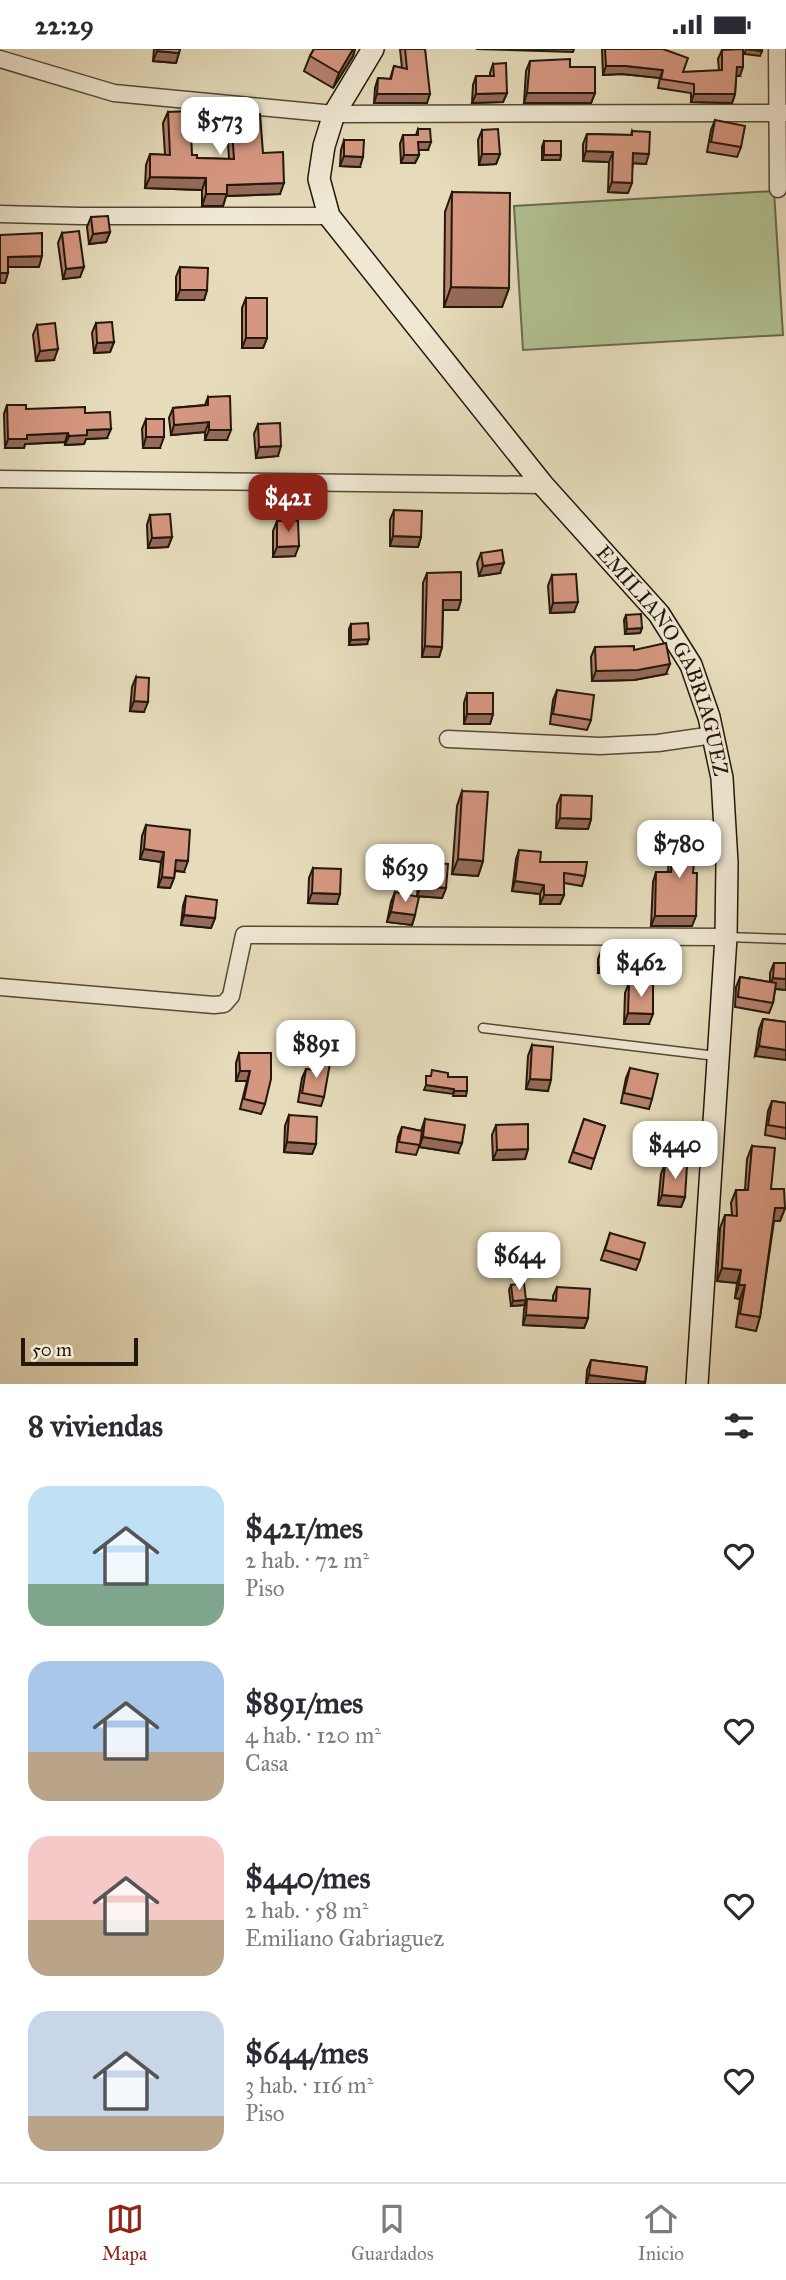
<!DOCTYPE html>
<html lang="es">
<meta charset="utf-8">
<style>
body{margin:0;font-family:"IM FELL Great Primer",serif;background:#f2f2f3;color:#2b2b33;height:100vh;display:flex;flex-direction:column;font-size:26px;white-space:nowrap}
*{box-sizing:border-box;margin:0}
p{font-size:23px;color:#7c7c81}
.icon{flex:none;width:38px;height:38px;fill:none;stroke:currentColor;stroke-width:2;stroke-linecap:round;stroke-linejoin:round}
.map{position:relative;height:1335px;overflow:hidden}
.panel{display:flex;flex-direction:column;background:#fff;flex:1}
.panel>*{flex:none}
.scale{position:absolute;left:21px;bottom:18px;width:117px;box-sizing:border-box;padding-left:7px;border:4px solid #23180b;border-top:0;font-size:19px;line-height:24px;white-space:nowrap;color:#23180b;-webkit-text-stroke:5px #efe8d3;paint-order:stroke}
.price{position:absolute;translate:-50% -60px;padding:0 16px;border-radius:14px;background:#fff;color:#222;font-size:23px;line-height:46px;filter:drop-shadow(0 2px 4px #0008)}
.price::after{content:'';position:absolute;left:50%;top:42px;width:21px;height:16px;margin-left:-10px;background:inherit;clip-path:polygon(0 0,100% 0,50% 100%)}
.price.selected{background:#8f2418;color:#fff}
ul{padding:0;list-style:none}
li{display:flex;align-items:center;gap:21px;height:175px;padding:0 28px}
li span{display:grid;place-items:center;flex:none;width:196px;height:140px;border-radius:21px;color:#555}
li>.icon{margin-inline-start:auto}
span .icon{width:84px;height:84px;fill:#fffc;stroke-width:1}
li b{font-size:30px}
h2{display:flex;justify-content:space-between;align-items:center;height:84px;padding:0 28px;font-size:30px}
.status{display:flex;justify-content:space-between;align-items:center;height:49px;padding:0 35px;background:#fff;direction:ltr}
.status svg{height:19px;fill:currentColor}
.tab-bar{display:flex;justify-content:space-around;align-items:center;height:98px;border-top:2px solid #e1e1e2;background:#fff;font-size:19px;color:#7c7c81}
.tab-bar a{display:grid;justify-items:center;gap:4px}
.tab-bar .selected{color:#8f2418}
.map>svg:first-child{display:block}
.green{fill:#b2c192;stroke:#6a6c4e;stroke-width:2}
.lines{fill:none;stroke-linecap:round;stroke-linejoin:round}
.service-casing{stroke:#544937;stroke-width:11}
.minor-casing{stroke:#544937;stroke-width:19}
.secondary-casing{stroke:#23180b;stroke-width:24}
.service{stroke:#efe8d3;stroke-width:8}
.minor{stroke:#efe8d3;stroke-width:16}
.secondary{stroke:#efe8d3;stroke-width:21}
.wall{fill:#b7826f;stroke:#23180b;stroke-width:2}
.shaded-wall{fill:#956a5a;stroke:#23180b;stroke-width:2}
.building{fill:#d59781;stroke:#23180b;stroke-width:2}
.labels{text-anchor:middle;stroke-width:5;stroke-linejoin:round;paint-order:stroke}
.street-label{font-size:21px;fill:#23180b;stroke:#efe8d3}
</style>
<div class="status"><b>22:29</b><svg viewBox="0 0 49 12"><path d="M0 12V9h3v3zM5 12V6h3v6zM10 12V3h3v9zM15 12V0h3v12zM26 1h20v11H26zM47 4h2v5h-2z"/></svg></div>
<div class="map">
<svg width="786" height="1335" viewBox="0 0 786 1335">
<rect width="100%" height="100%" fill="#e6dcbb"/>
<filter id="stains"><feTurbulence type="fractalNoise" baseFrequency=".00286" numOctaves="4"/><feColorMatrix values="0 0 0 0 .2 0 0 0 0 .09 0 0 0 0 .02 0 0 0 .5 -.17"/></filter>
<radialGradient id="worn" r=".72"><stop offset=".6" stop-color="#630" stop-opacity="0"/><stop offset="1" stop-color="#630" stop-opacity=".3"/></radialGradient>
<path class="green" d="M774 142 783 286 523 301 514 157Z"/>
<g class="lines">
<g class="service-casing">
<path id="service" d="M726 888 786 890
M483 979 716 1007"/>
</g>
<g class="minor-casing">
<path id="minor" d="M777 0 778 140
M0 10 114 44 334 65 786 64
M0 165 81 167H329
M0 430 543 436
M448 690 600 697 658 694 713 686
M0 938 214 956 224 955 231 947 244 886 726 888"/>
</g>
<g class="secondary-casing">
<g id="secondary">
<path id="s1" d="M373 0 334 65 324 97 319 130 329 167 543 436 659 565 691 616 709 668 722 729 727 814 726 888 697 1335"/>
</g>
</g>
<use href="#service" class="service"/>
<use href="#minor" class="minor"/>
<use href="#secondary" class="secondary"/>
</g>
<path class="wall" d="M154 0H180L176 14 153 12Z
M314 0H355L353 7 333 39 304 22 310 7Z
M400 0H425L427 54H374L375 39 378 29 390 30 394 17 402 19Z
M602 0H663L683 23 719 22 718 10 722 1 740 27H736L735 45 732 54 691 53V44L658 39 660 29 622 25 603 26Z
M530 12 570 18 595 44 591 54H524L526 22Z
M493 15 507 44 503 53 472 54 473 36 476 27H490V24Z
M168 63 192 106 197 109 229 110 227 79 231 68 263 104 280 145 226 147 223 157H202V141L145 139 146 116 150 105 165 106 163 74Z
M715 71 741 98 737 108 707 103 711 81Z
M418 80 428 101H418L419 106 415 114H401L400 95 403 86H416Z
M482 81 500 105 496 115 479 116 478 91Z
M632 82 646 115 633 114 628 144 608 143 609 113 583 112V95L587 85 631 86Z
M344 91 360 118 340 117 341 101Z
M544 92 561 106 560 111H542V98Z
M452 143 509 239 502 258H444L445 163Z
M91 168 110 183 106 193 89 195 87 178Z
M62 184 80 228 63 230 58 194Z
M180 218 207 241 204 251H176V228Z
M246 249 267 289 263 299H242V259Z
M96 274 114 293 110 303 94 304 92 284Z
M37 276 54 311 36 312 33 286Z
M208 348 227 391H205V383L171 386 169 369 173 359 205 356Z
M7 356 26 360 85 364 107 389 86 390 84 395 65 396V393L25 395 24 399H5L4 365Z
M146 370 160 399H143L142 380Z
M258 375 278 407 256 409 254 385Z
M394 461 421 488 418 498 390 497V471Z
M150 466 172 488 168 498 148 499 147 476Z
M277 472 295 507 273 508V482Z
M481 504 500 524 479 527 477 514Z
M427 524 461 551 458 561H443L442 598 439 608H422L423 534Z
M552 526 574 563 550 564 548 537Z
M626 566 642 579 640 584 625 585 624 571Z
M351 575 367 595 349 596V580Z
M595 598 666 625 634 631 592 632 591 608Z
M136 628 144 663 130 662 132 638Z
M557 641 591 671 587 681 550 675 553 651Z
M467 644 493 665 490 675H464V654Z
M462 742 483 812 478 827 452 825 457 757Z
M561 746 591 770 588 780 556 779 557 756Z
M146 776 184 823 175 822 174 829 170 839 158 838 161 813 140 810 142 787Z
M674 783 693 824 692 877H651L653 833 656 823H668L670 793Z
M519 801 540 813 585 827 582 837 564 834V846L560 855H540V845L512 842 516 810Z
M423 813 446 839 442 849 417 847 419 823Z
M313 819 337 855 308 854 309 829Z
M395 843 415 866 412 876 387 873 391 853Z
M186 847 215 869 211 879 181 876 183 857Z
M602 900 623 914 620 924H598V910Z
M774 914H786V941L775 940 773 954 769 964 735 958 736 938 740 928 770 933V924Z
M629 934 649 975H624L625 944Z
M763 970 786 973 755 1007 759 980Z
M532 996 548 1042 526 1040 528 1007Z
M239 1004 265 1055 261 1065 240 1060 247 1032H236V1014Z
M316 1012 324 1048 321 1057 298 1053 302 1029 306 1020 312 1021Z
M630 1019 652 1050 649 1060 621 1054 626 1029Z
M772 1052 786 1054V1090L765 1086 768 1062Z
M289 1066 316 1095 312 1105 284 1103 285 1077Z
M425 1070 458 1104 419 1098 416 1106 396 1103 398 1088 402 1078 421 1082Z
M584 1070 605 1077 591 1120 569 1113Z
M496 1076 528 1100 525 1110 493 1111 492 1086Z
M752 1097 771 1140 785 1159 780 1172H774L760 1268 756 1282 736 1278 740 1250 735 1249 737 1234 717 1232 720 1179 725 1166H732L731 1154 736 1141H745L747 1110Z
M665 1115 685 1148 681 1158 658 1156 661 1125Z
M610 1184 640 1211 636 1221 601 1211Z
M511 1236 526 1251 524 1256 511 1257 509 1241Z
M557 1238 588 1269 584 1279 523 1276 524 1260 527 1250 553 1252V1247Z
M591 1311 647 1318 645 1335H586L587 1321Z"/>
<path class="shaded-wall" d="M353 0H355L353 7 333 39 339 24Z
M476 0H574L573 3Z
M746 0 762 2 760 7 744 5Z
M157 2 179 4 176 14 153 12Z
M606 17H626L663 21 660 29 622 25 603 26Z
M737 18H743L740 27H733Z
M507 44 503 53 472 54 476 45Z
M527 44H595L591 54H524Z
M377 45H430L427 54H374Z
M694 45H735L732 54 691 53Z
M418 93H431L428 101H415Z
M586 102 613 103 609 113 583 112Z
M633 104 649 105 646 115 630 114Z
M482 105H500L496 115 479 116Z
M404 106H419L415 114H401Z
M544 106H561L560 111H542Z
M344 107 363 108 360 118 340 117Z
M150 128 206 129 202 141 145 139Z
M612 133 632 134 628 144 608 143Z
M284 134 280 145 226 147 223 157H202L206 145 227 136Z
M110 183 106 193 89 195 93 185Z
M42 207 39 218H4L8 208Z
M84 218 80 228 63 230 66 220Z
M0 224H8L5 234H0Z
M451 238 509 239 502 258H444Z
M180 241H207L204 251H176Z
M246 289H267L263 299H242Z
M114 293 110 303 94 304 97 294Z
M58 300 54 311 36 312 40 302Z
M209 373 205 383 171 386 174 376Z
M111 380 107 389 86 390 84 395 65 396 69 387 87 381Z
M209 381H231L227 391H205Z
M68 384 65 393 25 395 24 399H5L8 390 27 386Z
M146 388H164L160 399H143Z
M281 397 278 407 256 409 259 398Z
M393 487 421 488 418 498 390 497Z
M172 488 168 498 148 499 152 489Z
M299 497 295 507 273 508 277 498Z
M504 514 500 524 479 527 483 517Z
M443 551H461L458 561H439Z
M578 553 574 563 550 564 553 554Z
M642 579 640 584 625 585 627 580Z
M369 590 367 595 349 596 351 591Z
M425 597 442 598 439 608H422Z
M670 615 666 625 634 631 592 632 596 622Z
M134 652 148 653 144 663 130 662Z
M467 665H493L490 675H464Z
M560 769 591 770 588 780 556 779Z
M144 800 164 803 161 813 140 810Z
M458 810 483 812 478 827 452 825Z
M176 811 188 812 184 823 172 821Z
M162 828 174 829 170 839 158 838Z
M515 832 544 836 540 845 512 842Z
M421 837 446 839 442 849 417 847Z
M312 844 340 845 337 855 308 854Z
M544 846H564L560 855H540Z
M391 863 415 866 412 876 387 873Z
M184 866 215 869 211 879 181 876Z
M655 867H696L692 877H651Z
M602 914H623L620 924H598Z
M773 929 786 930V941L769 939Z
M628 964 653 965 649 975H624Z
M759 997 786 1001V1011L755 1007Z
M240 1022H250L247 1032H236Z
M530 1030 551 1031 548 1042 526 1040Z
M426 1036 454 1040 453 1045 424 1041Z
M454 1042H467L466 1047H453Z
M423 1088 462 1094 458 1104 419 1098Z
M287 1093 316 1095 312 1105 284 1103Z
M528 1100 525 1110 493 1111 497 1101Z
M662 1146 685 1148 681 1158 658 1156Z
M775 1159H785L780 1172H771Z
M722 1219 741 1221 737 1234 717 1232Z
M739 1236H745L740 1250 735 1249Z
M526 1251 524 1256 511 1257 513 1252Z
M526 1266 588 1269 584 1279 523 1276Z
M589 1326 645 1333V1335H586Z"/>
<path class="building" d="M157 0H180L179 4 157 2Z
M314 0H353L339 24 310 7Z
M405 0H425L430 45H377L378 29 391 30 394 17 407 20Z
M605 0H663L688 9 683 23 722 21V1L743 0V18H737L735 45H694V35L661 30 663 21 626 17H606Z
M746 0H762V2Z
M570 10V18H595V44H527L530 12Z
M506 14 507 44 476 45V27H494L493 15Z
M190 62 192 106H197V109L234 110 231 68 260 65 263 104 283 103 284 134 227 136V145H206V129L150 128V105L170 106 168 63Z
M715 71 745 77 741 98 711 93Z
M418 80H430L431 93H418L419 106H404L403 86H418Z
M498 80 500 105H482V81Z
M632 82 650 83 649 105 633 104 632 134 612 133 613 103 586 102 587 85 632 86Z
M344 91H364L363 108 344 107Z
M544 92H561V106H544Z
M452 143 510 144 509 239 451 238Z
M108 167 110 183 93 185 91 168Z
M79 182 84 218 66 220 62 184Z
M42 184V207L8 208V224H0V186Z
M180 218 208 219 207 241H180Z
M246 249H267V289H246Z
M112 273 114 293 97 294 96 274Z
M55 274 58 300 40 302 37 276Z
M230 347 231 381H209V373L174 376 173 359 208 356V348Z
M7 356H26V360L85 358V364L110 363 111 380 87 381V386L69 387 68 384 27 386V390H8Z
M146 370H164V388H146Z
M280 374 281 397 259 398 258 375Z
M394 461 422 462 421 488 393 487Z
M170 465 172 488 152 489 150 466Z
M277 472H298L299 497 277 498Z
M502 501 504 514 483 517 481 504Z
M461 523V551H443L442 598 425 597 427 524Z
M576 525 578 553 553 554 552 526Z
M641 565 642 579 627 580 626 566Z
M368 574 369 590 351 591V575Z
M666 594 670 615 638 621 596 622 595 598 634 597V601Z
M136 628 149 629 148 653 134 652Z
M557 641 594 646 591 671 553 665Z
M467 644H493V665H467Z
M462 742 488 743 483 812 458 810Z
M561 746 592 747 591 770 560 769Z
M146 776 190 781 188 812 176 811 174 829 162 828 164 803 144 800Z
M674 783 697 784 693 824H697L696 867H655L656 823H671Z
M519 801 541 803 540 813H587L585 827 564 824V846H544V836L515 832Z
M423 813 448 815 446 839 421 837Z
M313 819 341 820 340 845 312 844Z
M395 843 419 848 415 866 391 863Z
M186 847 217 851 215 869 184 866Z
M602 900H623V914H602Z
M774 914H786V930L773 929Z
M740 928 776 934 773 954 738 948Z
M629 934 653 935V965L628 964Z
M763 970 786 973V1001L759 997Z
M532 996 553 998 551 1031 530 1030Z
M239 1004H271V1030L265 1055 244 1050 250 1022H240Z
M316 1012 330 1014 324 1048 302 1044 306 1020 314 1021Z
M630 1019 658 1025 652 1050 624 1044Z
M432 1021 448 1024V1028H467V1042H454V1040L426 1036V1027H431Z
M772 1052 786 1054V1079L768 1076Z
M289 1066 317 1068 316 1095 287 1093Z
M425 1070 465 1076 462 1094 423 1088Z
M584 1070 605 1077 594 1110 573 1103Z
M528 1075V1100L497 1101 496 1076Z
M402 1078 422 1082 420 1096 399 1093Z
M752 1097 775 1099 771 1140H784L785 1159H775L760 1268 740 1265 745 1236H739L741 1221 722 1219 725 1166 737 1167 736 1141H748Z
M665 1115 687 1117 685 1148 662 1146Z
M610 1184 645 1194 640 1211 605 1201Z
M524 1234 526 1251 513 1252 511 1236Z
M557 1238 590 1240 588 1269 526 1266 527 1250 556 1252Z
M591 1311 647 1318 645 1333 589 1326Z"/>
<g class="labels">
<g class="street-label">
<text dy="7" stroke="none"><textPath href="#s1" startOffset="742">EMILIANO GABRIAGUEZ</textPath></text>
</g>
</g>
<rect width="100%" height="100%" filter="url(#stains)"/>
<rect width="100%" height="100%" fill="url(#worn)"/>
</svg>
<div class="scale">50 m</div>
<b class="price" style="left:220px;top:108px">$573</b>
<b class="price selected" style="left:288px;top:485px">$421</b>
<b class="price" style="left:679px;top:831px">$780</b>
<b class="price" style="left:405px;top:855px">$639</b>
<b class="price" style="left:641px;top:950px">$462</b>
<b class="price" style="left:316px;top:1031px">$891</b>
<b class="price" style="left:675px;top:1132px">$440</b>
<b class="price" style="left:519px;top:1243px">$644</b>
</div>
<section class="panel">
<h2>8 viviendas<svg class="icon" aria-label="filters" viewBox="0 0 24 24"><path d="M4 7h16M4 17h16"/><circle cx="9" cy="7" r="2"/><circle cx="15" cy="17" r="2"/></svg></h2>
<ul>
<li><span style="background:linear-gradient(#bfe0f5 70%,#7fa58c 0)"><svg class="icon" aria-label="home" viewBox="0 0 24 24"><path d="M3 11l9-7 9 7M6 9v11h12V9"/></svg></span><div><b>$421/mes</b><p>2 hab. · 72 m²</p><p>Piso</p></div><svg class="icon" aria-label="heart" viewBox="0 0 24 24"><path d="M12 20l-8-8c-3-5 5-10 8-4 3-6 11-1 8 4z"/></svg></li>
<li><span style="background:linear-gradient(#a9c7e8 65%,#b9a48a 0)"><svg class="icon" aria-label="home" viewBox="0 0 24 24"><path d="M3 11l9-7 9 7M6 9v11h12V9"/></svg></span><div><b>$891/mes</b><p>4 hab. · 120 m²</p><p>Casa</p></div><svg class="icon" aria-label="heart" viewBox="0 0 24 24"><path d="M12 20l-8-8c-3-5 5-10 8-4 3-6 11-1 8 4z"/></svg></li>
<li><span style="background:linear-gradient(#f6c9c9 60%,#b9a48a 0)"><svg class="icon" aria-label="home" viewBox="0 0 24 24"><path d="M3 11l9-7 9 7M6 9v11h12V9"/></svg></span><div><b>$440/mes</b><p>2 hab. · 58 m²</p><p>Emiliano Gabriaguez</p></div><svg class="icon" aria-label="heart" viewBox="0 0 24 24"><path d="M12 20l-8-8c-3-5 5-10 8-4 3-6 11-1 8 4z"/></svg></li>
<li><span style="background:linear-gradient(#c9d6e8 75%,#b9a48a 0)"><svg class="icon" aria-label="home" viewBox="0 0 24 24"><path d="M3 11l9-7 9 7M6 9v11h12V9"/></svg></span><div><b>$644/mes</b><p>3 hab. · 116 m²</p><p>Piso</p></div><svg class="icon" aria-label="heart" viewBox="0 0 24 24"><path d="M12 20l-8-8c-3-5 5-10 8-4 3-6 11-1 8 4z"/></svg></li>
</ul>
</section>
<nav class="tab-bar">
<a class="selected"><svg class="icon" aria-label="map" viewBox="0 0 24 24"><path d="M3 6l6-2 6 2 6-2v14l-6 2-6-2-6 2zM9 4v14M15 6v14"/></svg>Mapa</a>
<a><svg class="icon" aria-label="saved" viewBox="0 0 24 24"><path d="M7 4h10v16l-5-4-5 4z"/></svg>Guardados</a>
<a><svg class="icon" aria-label="home" viewBox="0 0 24 24"><path d="M3 11l9-7 9 7M6 9v11h12V9"/></svg>Inicio</a>
</nav>
